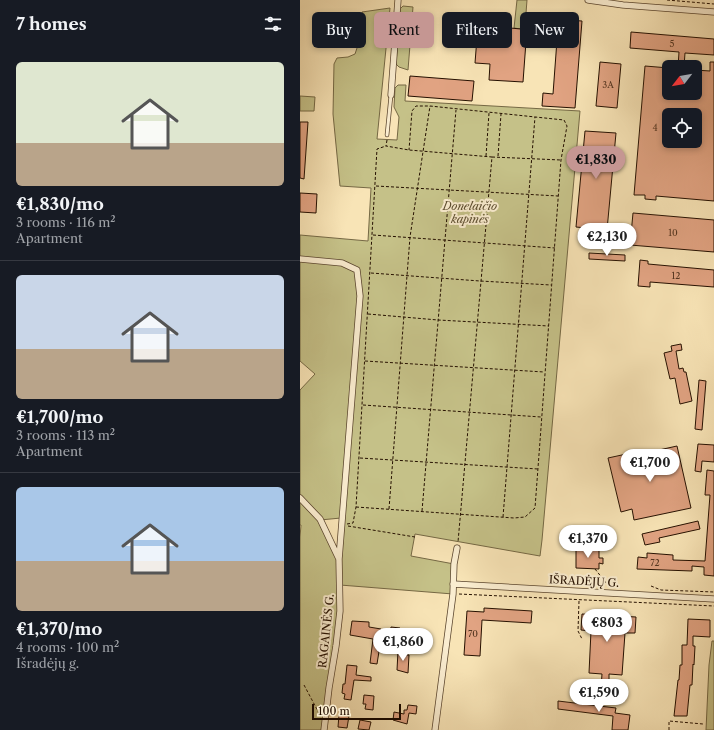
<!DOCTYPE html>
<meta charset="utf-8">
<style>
body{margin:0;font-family:"Libre Caslon Text",serif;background:#242831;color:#f1f3f6;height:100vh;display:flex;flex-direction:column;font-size:15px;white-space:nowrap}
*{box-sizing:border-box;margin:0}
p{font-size:13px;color:#9ea1a6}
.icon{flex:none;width:22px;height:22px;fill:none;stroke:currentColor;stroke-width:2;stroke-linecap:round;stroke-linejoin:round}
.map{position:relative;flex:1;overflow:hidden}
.details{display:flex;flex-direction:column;background:#171b24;width:300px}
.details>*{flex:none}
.hud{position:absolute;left:12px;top:12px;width:342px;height:36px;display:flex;gap:8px}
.needle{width:26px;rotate:239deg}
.fabs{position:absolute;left:362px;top:60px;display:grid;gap:8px}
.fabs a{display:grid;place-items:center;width:40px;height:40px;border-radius:6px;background:#171b24;box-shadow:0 2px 6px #0003;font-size:20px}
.scale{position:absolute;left:12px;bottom:10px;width:89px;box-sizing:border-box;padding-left:4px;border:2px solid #251000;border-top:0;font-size:11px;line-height:14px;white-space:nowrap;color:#251000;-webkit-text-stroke:3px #faedd0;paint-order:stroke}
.price{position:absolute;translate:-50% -34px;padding:0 9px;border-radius:14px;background:#fff;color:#222;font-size:13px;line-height:26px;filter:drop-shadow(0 1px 2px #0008)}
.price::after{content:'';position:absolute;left:50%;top:24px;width:12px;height:9px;margin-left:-6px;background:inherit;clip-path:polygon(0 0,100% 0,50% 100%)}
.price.active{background:#c59692;color:#111}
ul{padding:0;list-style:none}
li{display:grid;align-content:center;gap:8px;height:212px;padding:0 16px}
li+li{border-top:1px solid #363941}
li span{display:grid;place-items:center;height:124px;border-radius:6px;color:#555}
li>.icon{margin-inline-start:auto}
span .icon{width:72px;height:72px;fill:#fffc;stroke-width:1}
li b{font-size:17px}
h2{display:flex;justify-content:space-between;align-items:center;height:48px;padding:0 16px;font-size:17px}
.chip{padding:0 14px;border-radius:6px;background:#171b24;box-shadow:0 2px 6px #0003;font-size:14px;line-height:36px}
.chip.active{background:#c59692;color:#111}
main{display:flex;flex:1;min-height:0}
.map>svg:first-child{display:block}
.green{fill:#c5c188;stroke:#756844;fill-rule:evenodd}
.building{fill:#e1a382;stroke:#251000;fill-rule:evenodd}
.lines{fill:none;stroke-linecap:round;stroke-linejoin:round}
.service-casing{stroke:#5a452e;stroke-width:4.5}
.minor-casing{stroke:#5a452e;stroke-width:7}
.path{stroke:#251000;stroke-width:1;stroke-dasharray:3 2;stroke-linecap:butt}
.service{stroke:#faedd0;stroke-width:3}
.minor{stroke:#faedd0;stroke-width:5.5}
.labels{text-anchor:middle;stroke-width:4;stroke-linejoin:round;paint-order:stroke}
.number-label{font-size:9px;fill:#543520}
.park-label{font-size:11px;font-style:italic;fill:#5d4e30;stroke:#faedd0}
.street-label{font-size:11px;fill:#251000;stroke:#faedd0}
</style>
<main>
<section class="details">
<h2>7 homes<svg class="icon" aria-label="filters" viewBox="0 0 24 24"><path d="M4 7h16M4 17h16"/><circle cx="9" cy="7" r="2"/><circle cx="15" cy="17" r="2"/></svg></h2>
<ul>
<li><span style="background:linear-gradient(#dfe7d0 65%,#b9a48a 0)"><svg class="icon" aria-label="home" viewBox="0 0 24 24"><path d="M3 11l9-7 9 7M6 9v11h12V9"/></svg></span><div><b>€1,830/mo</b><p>3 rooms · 116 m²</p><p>Apartment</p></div></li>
<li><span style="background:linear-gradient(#c9d6e8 60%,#b9a48a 0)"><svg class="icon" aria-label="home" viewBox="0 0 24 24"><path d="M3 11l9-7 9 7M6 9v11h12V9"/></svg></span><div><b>€1,700/mo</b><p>3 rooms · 113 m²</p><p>Apartment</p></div></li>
<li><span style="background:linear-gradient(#a9c7e8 60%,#b9a48a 0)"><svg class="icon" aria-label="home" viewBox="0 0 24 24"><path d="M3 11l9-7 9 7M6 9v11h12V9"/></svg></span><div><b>€1,370/mo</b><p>4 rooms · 100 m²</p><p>Išradėjų g.</p></div></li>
</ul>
</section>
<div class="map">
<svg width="414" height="730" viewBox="0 0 414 730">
<rect width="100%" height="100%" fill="#f8e4b6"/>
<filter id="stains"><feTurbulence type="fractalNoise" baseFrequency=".005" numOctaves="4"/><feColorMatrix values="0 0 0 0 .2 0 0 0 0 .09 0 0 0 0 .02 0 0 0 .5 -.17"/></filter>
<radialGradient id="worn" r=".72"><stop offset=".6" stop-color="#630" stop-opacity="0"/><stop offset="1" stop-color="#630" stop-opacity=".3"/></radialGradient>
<path class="green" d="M217 0H227L226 13 244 14 243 18 222 17 221 29 214 28Z
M103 6 113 7 108 70 99 67 96 64 100 9Z
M90 8 77 139 97 140 99 117 94 107 95 88 98 85H106L105 101 280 111 242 540 240 556 115 534 111 556 154 564 153 594 40 585V611L24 730H0V537L1 525H0V390L15 374 0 361V235L68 241 71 188 40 186 33 114 34 64 37 58 48 57 55 54 58 45 62 12ZM41 518 38 558 20 520Z
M0 96 15 97 14 111H0Z
M412 641H414V730H406L409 665Z"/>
<path class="building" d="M221 17 282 21 275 108 242 106 243 93 253 94 257 40 252 39 253 30 227 28 223 82 189 80 190 64 175 63 178 25 221 29Z
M331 32 414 39V55L385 53 384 67H378L379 52 330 48Z
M300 62 321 64 317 108 296 106Z
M410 62H414V201L356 196V200L345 199V195H334L345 66 369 68V93H395V70L410 71ZM369 115H395V141H369Z
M110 76 174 81 172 101 108 96Z
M0 122H8L4 179 0 178Z
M285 131 316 133 307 230 276 227Z
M0 193 17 194 16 213 0 212Z
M333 213 414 220V252L330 245Z
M289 253 325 255V261L289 259Z
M340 260 348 261V264L414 270V287L350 282V287L338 286Z
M381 344 382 350 376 351 379 369 383 368 384 372H386L392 401 380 404 375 378 370 379 364 353 372 351 371 346Z
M399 380 406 381 402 430 395 429Z
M398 444 414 445V462L402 461 401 472 395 471Z
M377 446 391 508 334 520 332 509 321 512 308 458 340 451 341 454Z
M407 470 414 471V576L404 575V567L392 566V571L337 569 338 557 347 558V553L373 555V560L405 561 410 495H405Z
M398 521 400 529 359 538 360 542 345 545 342 534Z
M276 549 299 550V558H303V564L299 563V569L276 568Z
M184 608 232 611 231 623 182 620 180 656 164 655 167 611 184 612Z
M282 614 336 617 335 633H325L322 675 309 674V688H301L302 674 289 673 291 631 281 630Z
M388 619 410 620V637L393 636V646H395L394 665 393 664 392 685H390L387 716H374L378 680H379L380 665H382V645H387Z
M52 621 69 622V627L81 629V634L90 636 91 627 100 628 98 644 82 642 81 645H80L77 664 70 663 73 639 50 635Z
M98 651 106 652V655H109L108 673 97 670Z
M47 665 57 666 56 675 71 677V681L54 680 51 700 44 699 45 694 42 693 43 684H45Z
M64 695 74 696 73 710 65 709 66 704H63Z
M258 701 316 708 315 713 330 715 328 730H312L313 716 258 709Z
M108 705 117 706 116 714 109 713 107 724 93 720 94 712 104 714V710H107Z
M39 715 49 716 47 728 38 727Z
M60 720 71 722 69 730 58 729Z"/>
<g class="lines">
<g class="service-casing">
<path id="service" d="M87 135 91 95"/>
</g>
<g class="minor-casing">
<path id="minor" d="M288 0 323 5 414 12
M91 95 98 0
M0 259 42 263 57 270 60 296 39 559
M0 498 20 519 39 559 40 611 36 646 29 688 24 730
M153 584 414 599
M135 730 153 594 154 564 157 548"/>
</g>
<path class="path" d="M367 0 414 4
M87 140 86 146 109 150 192 157 158 542
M186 156 189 113
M198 156 201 114
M192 157 261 160
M76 186 258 196
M73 235 255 248
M71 273 180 281 251 285
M68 314 138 320 249 326
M65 361 244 372
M63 405 241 417
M60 458 238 469
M56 507 214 518 225 517 235 508 261 160 267 126 264 120 130 106H116L112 111 109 150
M89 509 110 237 130 106
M122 511 156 110
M203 517 235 117
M47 524 53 523 56 507 77 149 86 146
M48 526 115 537
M295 569 307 584
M351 586 361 590 414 592
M159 594 414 606
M279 601 278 631 282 639
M4 685 20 715
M369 730V721L403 724"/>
<use href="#service" class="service"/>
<use href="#minor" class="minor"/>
</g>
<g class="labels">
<g class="number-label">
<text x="372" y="47">5</text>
<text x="308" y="88">3A</text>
<text x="355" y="131">4</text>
<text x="373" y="236">10</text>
<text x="376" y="279">12</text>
<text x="355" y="566">72</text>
<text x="173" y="637">70</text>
</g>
<g class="park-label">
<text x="170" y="210">Donelaičio<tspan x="170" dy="13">kapinės</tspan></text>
</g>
<g class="street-label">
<text transform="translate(284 581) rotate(3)" y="4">IŠRADĖJŲ G.</text>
<text transform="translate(26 631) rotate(-84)" y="4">RAGAINĖS G.</text>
</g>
</g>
<rect width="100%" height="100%" filter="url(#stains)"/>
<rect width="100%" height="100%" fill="url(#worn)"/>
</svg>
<div class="fabs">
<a><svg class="needle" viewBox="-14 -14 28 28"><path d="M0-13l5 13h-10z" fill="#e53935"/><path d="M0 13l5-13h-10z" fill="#9ea1a6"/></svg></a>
<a><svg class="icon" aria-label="locate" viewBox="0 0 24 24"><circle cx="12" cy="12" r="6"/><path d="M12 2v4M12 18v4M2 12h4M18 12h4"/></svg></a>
</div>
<div class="scale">100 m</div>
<b class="price active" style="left:296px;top:180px">€1,830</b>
<b class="price" style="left:307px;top:257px">€2,130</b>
<b class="price" style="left:350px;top:483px">€1,700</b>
<b class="price" style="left:288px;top:559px">€1,370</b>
<b class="price" style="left:307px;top:643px">€803</b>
<b class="price" style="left:103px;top:662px">€1,860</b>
<b class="price" style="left:299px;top:713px">€1,590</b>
<div class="hud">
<a class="chip">Buy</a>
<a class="chip active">Rent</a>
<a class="chip">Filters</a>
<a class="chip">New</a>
</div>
</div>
</main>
